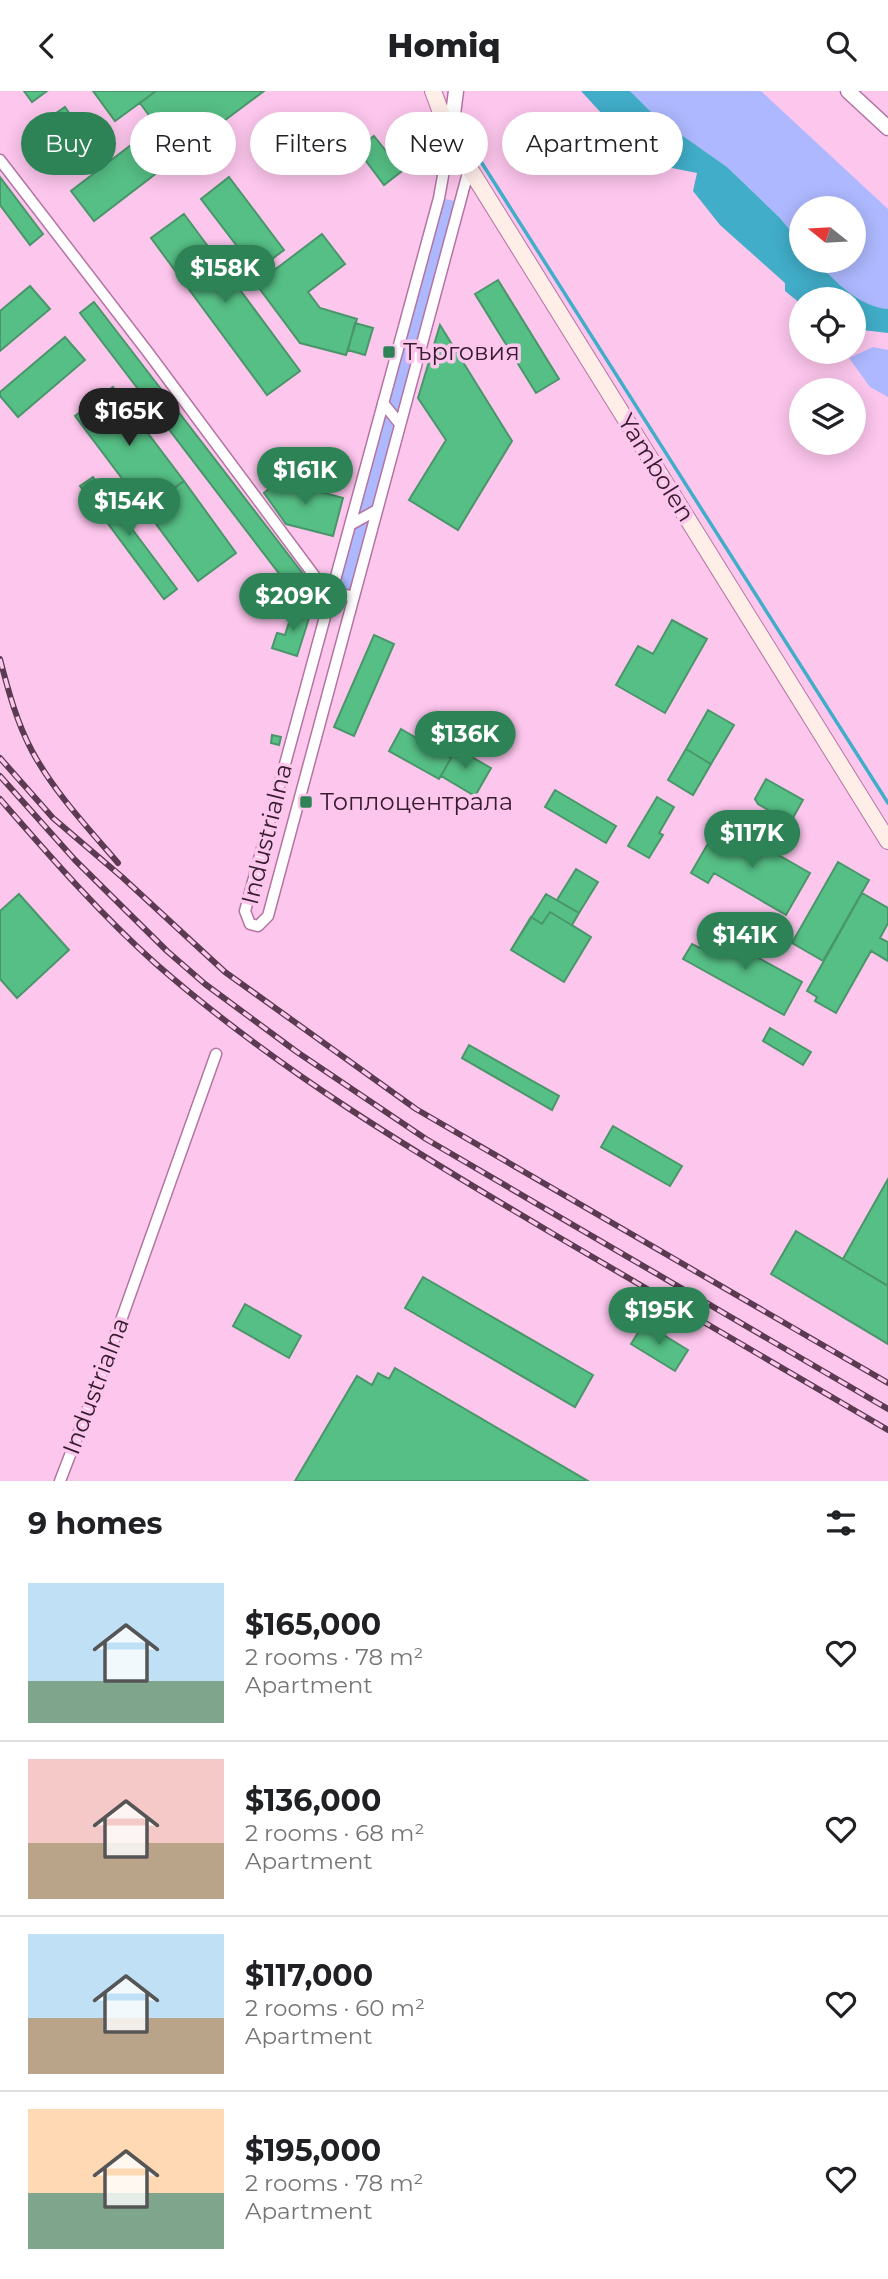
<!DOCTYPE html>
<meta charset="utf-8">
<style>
body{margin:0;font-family:Montserrat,sans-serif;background:#f6f6f6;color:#202124;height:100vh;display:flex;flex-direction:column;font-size:26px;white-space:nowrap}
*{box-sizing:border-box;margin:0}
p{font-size:23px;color:#757577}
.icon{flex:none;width:38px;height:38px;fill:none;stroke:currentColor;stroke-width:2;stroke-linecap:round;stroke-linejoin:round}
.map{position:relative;height:1390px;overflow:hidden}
.details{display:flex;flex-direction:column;background:#fff;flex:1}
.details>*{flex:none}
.hud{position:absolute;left:21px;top:21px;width:847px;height:63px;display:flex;gap:14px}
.needle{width:46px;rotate:288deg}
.controls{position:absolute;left:789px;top:105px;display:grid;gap:14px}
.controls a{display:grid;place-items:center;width:77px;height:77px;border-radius:50%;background:#fff;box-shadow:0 4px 18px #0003;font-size:35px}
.price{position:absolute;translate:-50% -60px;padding:0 16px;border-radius:24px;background:#2d8356;color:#fff;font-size:23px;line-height:46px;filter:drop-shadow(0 2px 4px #0008)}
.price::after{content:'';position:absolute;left:50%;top:42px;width:21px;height:16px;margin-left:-10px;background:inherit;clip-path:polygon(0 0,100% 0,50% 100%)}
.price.selected{background:#222;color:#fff}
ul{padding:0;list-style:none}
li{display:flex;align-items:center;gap:21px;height:175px;padding:0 28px}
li+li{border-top:2px solid #e0e0e0}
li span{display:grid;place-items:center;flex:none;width:196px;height:140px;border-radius:0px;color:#555}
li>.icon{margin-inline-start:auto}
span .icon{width:84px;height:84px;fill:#fffc;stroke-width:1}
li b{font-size:30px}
h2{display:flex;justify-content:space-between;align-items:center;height:84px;padding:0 28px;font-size:30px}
.tag{padding:0 24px;border-radius:32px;background:#fff;box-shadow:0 4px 18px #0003;font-size:24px;line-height:63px}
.tag.selected{background:#2d8356;color:#fff}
header{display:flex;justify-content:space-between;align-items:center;height:91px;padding:0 28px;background:#fff;font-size:32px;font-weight:800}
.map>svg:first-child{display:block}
.green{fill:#adb8fe}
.water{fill:#41adc8}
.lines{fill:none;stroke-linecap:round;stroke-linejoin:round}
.stream{stroke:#41adc8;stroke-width:3.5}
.building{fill:#56bf85;stroke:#4a966b;stroke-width:2}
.minor-casing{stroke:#b374a2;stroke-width:13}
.tertiary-casing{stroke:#b374a2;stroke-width:17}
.secondary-casing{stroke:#b374a2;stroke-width:18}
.minor{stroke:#fff;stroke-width:10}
.tertiary{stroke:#fff;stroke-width:14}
.secondary{stroke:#ffede8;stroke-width:16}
.rail-casing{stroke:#5a3b51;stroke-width:6}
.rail{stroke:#fdc6ed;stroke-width:3.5;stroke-dasharray:10;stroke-linecap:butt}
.poi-dot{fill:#2d8356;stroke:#fdc6ed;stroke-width:2.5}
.labels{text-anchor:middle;stroke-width:7;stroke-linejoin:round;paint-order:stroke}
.poi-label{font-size:24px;fill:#361c2f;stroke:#fdc6ed;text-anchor:start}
.street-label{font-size:24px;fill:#361c2f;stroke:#fdc6ed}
</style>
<header><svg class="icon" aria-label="back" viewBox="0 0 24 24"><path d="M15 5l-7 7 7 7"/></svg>Homiq<svg class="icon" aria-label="search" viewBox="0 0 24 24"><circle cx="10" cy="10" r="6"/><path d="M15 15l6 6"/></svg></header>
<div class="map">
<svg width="888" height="1390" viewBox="0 0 888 1390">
<rect width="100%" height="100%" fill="#fdc6ed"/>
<path class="green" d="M630 0H761L888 118V218C858 215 836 191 816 170H854V117H802L801 152 779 126 727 76 656 26Z
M439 107 461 111 354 506 332 501Z
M873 256 888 259V306L870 296 849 267Z"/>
<path class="water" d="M581 0H630L656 26 727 76 779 126 801 152 802 170H816C836 191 858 215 888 218V242L854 238V208H802L801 213 785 200V192L720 134 693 100 697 82 662 75 649 52 630 48 603 24Z"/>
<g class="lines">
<path class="stream" d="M459 36 888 712"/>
</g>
<path class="building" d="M24 0H47L32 11Z
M93 0H156L115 30Z
M156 0H264L178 64 140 12Z
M65 16 85 45 59 63 39 34Z
M374 45 402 80 384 94 357 58Z
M135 51 158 81 94 130 71 100Z
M0 86 43 143 30 154 0 114Z
M229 86 284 159 256 180 201 108Z
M184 123 300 280 267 304 151 147Z
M322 143 345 173 308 201 320 217 357 228 346 264 300 252 256 193Z
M498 189 559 288 536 302 475 203Z
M30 195 50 218 0 260V220Z
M94 211 320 505 314 522 298 517 300 510 80 222Z
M355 232 373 237 365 264 348 259Z
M440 234 512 350 458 439 409 409 446 349 418 307Z
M65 246 85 269 18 326 0 305V301Z
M113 296 184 390 145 418 75 325Z
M93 386 177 498 164 508 80 395Z
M273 388 343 407 333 445 286 433 264 402 270 397Z
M184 390 236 462 198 490 145 418Z
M294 516 311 521 297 565 272 557 277 542 285 544Z
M672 529 707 548 665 622 616 594 638 555 653 563Z
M374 544 394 553 354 645 334 636Z
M708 619 734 634 711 673 686 658Z
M401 638 451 667 439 688 389 660Z
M272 644 281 646 279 654 271 652Z
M449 653 491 677 475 705 441 685 451 667 444 663Z
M686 658 711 673 693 704 668 689Z
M766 688 803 709 790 732 758 713 755 708Z
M555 699 616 735 606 752 545 716Z
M657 706 674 716 659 742 663 744 649 767 628 755Z
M738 741 810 782 786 824 714 782 708 792 691 782 714 742 732 752Z
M838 771 869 789 823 870 792 852Z
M576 778 598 791 579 822 557 809Z
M862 802 888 817V832L880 847 888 851V870L871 860 836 922 815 910 817 906 807 900Z
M19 803 69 859 17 907 0 888V820Z
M546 803 579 822 572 834 591 846 564 891 511 859Z
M550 821 591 846 564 891 511 859 531 826 542 833Z
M710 840 802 891 784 924 683 868 692 853 700 857Z
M770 937 811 961 803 974 763 950Z
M469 954 559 1005 552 1019 462 967Z
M613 1035 682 1075 670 1095 601 1056Z
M888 1088V1195L843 1168Z
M796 1140 888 1195V1253L771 1183Z
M423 1186 593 1284 575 1316 405 1217Z
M245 1213 301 1245 289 1267 233 1235Z
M644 1232 688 1259 675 1280 631 1253Z
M395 1277 588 1390H295L357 1285 372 1294 378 1282 389 1288Z"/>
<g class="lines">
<g class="minor-casing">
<path id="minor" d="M450 46 439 107 245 820 250 833 258 835 268 825 469 78
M0 69 147 260 316 487 332 501 354 506
M383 312 400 333
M350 434 377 419
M60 1390 109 1263 216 963"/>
</g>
<g class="tertiary-casing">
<path id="tertiary" d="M848 0 888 37
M450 46 456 0"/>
</g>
<g class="secondary-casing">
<path id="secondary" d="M433 0 450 46 888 750"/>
</g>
<use href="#minor" class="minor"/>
<use href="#tertiary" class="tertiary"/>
<use href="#secondary" class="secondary"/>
<g class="rail-casing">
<path id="rail" d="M0 568C8 599 17 632 32 660 54 701 88 737 118 772
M0 667 53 727 122 786 225 881 416 1018 888 1292
M0 685 75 769 167 860 205 893 297 961 426 1048 888 1318
M0 708C49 764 99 822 155 872 277 979 416 1062 555 1144 666 1209 777 1274 888 1339"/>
</g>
<use href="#rail" class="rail"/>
</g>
<g class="poi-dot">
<rect x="382" y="254" width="14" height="14" rx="3.5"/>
<rect x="299" y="704" width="14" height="14" rx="3.5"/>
</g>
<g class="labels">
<g class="poi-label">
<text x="403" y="269">Търговия</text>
<text x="320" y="719">Топлоцентрала</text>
</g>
<g class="street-label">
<text transform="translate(656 377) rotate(58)" y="8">Yambolen</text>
<text transform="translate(267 743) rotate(-76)" y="8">Industrialna</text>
<text transform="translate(96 1295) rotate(-69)" y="8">Industrialna</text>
</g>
</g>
</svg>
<div class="controls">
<a><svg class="needle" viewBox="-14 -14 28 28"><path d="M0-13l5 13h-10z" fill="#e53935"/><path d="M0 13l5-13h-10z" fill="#757577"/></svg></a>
<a><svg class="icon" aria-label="locate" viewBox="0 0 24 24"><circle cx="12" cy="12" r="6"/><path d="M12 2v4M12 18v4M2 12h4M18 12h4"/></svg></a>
<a><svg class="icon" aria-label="layers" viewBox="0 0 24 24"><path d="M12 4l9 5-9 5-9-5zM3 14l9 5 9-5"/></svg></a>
</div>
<b class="price" style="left:225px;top:214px">$158K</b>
<b class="price selected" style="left:129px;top:357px">$165K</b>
<b class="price" style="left:305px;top:416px">$161K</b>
<b class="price" style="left:129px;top:447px">$154K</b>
<b class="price" style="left:293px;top:542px">$209K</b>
<b class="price" style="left:465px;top:680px">$136K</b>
<b class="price" style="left:752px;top:779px">$117K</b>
<b class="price" style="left:745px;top:881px">$141K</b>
<b class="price" style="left:659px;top:1256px">$195K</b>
<div class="hud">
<a class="tag selected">Buy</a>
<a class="tag">Rent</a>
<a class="tag">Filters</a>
<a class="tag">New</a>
<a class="tag">Apartment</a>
</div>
</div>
<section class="details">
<h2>9 homes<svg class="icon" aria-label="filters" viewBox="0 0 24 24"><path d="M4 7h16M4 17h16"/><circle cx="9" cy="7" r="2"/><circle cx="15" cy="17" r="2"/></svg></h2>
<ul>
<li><span style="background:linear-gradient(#bfe0f5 70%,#7fa58c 0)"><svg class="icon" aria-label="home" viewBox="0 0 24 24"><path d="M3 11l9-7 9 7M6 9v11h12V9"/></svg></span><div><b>$165,000</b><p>2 rooms · 78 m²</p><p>Apartment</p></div><svg class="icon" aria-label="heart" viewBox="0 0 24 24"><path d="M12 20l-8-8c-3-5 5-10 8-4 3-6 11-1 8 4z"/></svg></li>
<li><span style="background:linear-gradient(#f6c9c9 60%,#b9a48a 0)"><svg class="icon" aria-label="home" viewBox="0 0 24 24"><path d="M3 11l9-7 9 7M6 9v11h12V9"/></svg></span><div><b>$136,000</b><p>2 rooms · 68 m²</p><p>Apartment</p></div><svg class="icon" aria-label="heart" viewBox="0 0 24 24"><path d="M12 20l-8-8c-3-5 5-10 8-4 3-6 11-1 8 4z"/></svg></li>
<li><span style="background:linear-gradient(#bfe0f5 60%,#b9a48a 0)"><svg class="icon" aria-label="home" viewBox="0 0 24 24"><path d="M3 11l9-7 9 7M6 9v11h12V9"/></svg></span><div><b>$117,000</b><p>2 rooms · 60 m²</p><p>Apartment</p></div><svg class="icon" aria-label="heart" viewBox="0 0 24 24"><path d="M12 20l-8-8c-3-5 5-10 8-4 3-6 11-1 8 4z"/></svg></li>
<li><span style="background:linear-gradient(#ffd9b3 60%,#7fa58c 0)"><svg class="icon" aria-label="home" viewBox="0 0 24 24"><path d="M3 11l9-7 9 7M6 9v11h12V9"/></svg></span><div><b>$195,000</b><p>2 rooms · 78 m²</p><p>Apartment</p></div><svg class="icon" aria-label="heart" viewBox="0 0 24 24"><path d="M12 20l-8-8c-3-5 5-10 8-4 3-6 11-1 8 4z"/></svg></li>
</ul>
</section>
